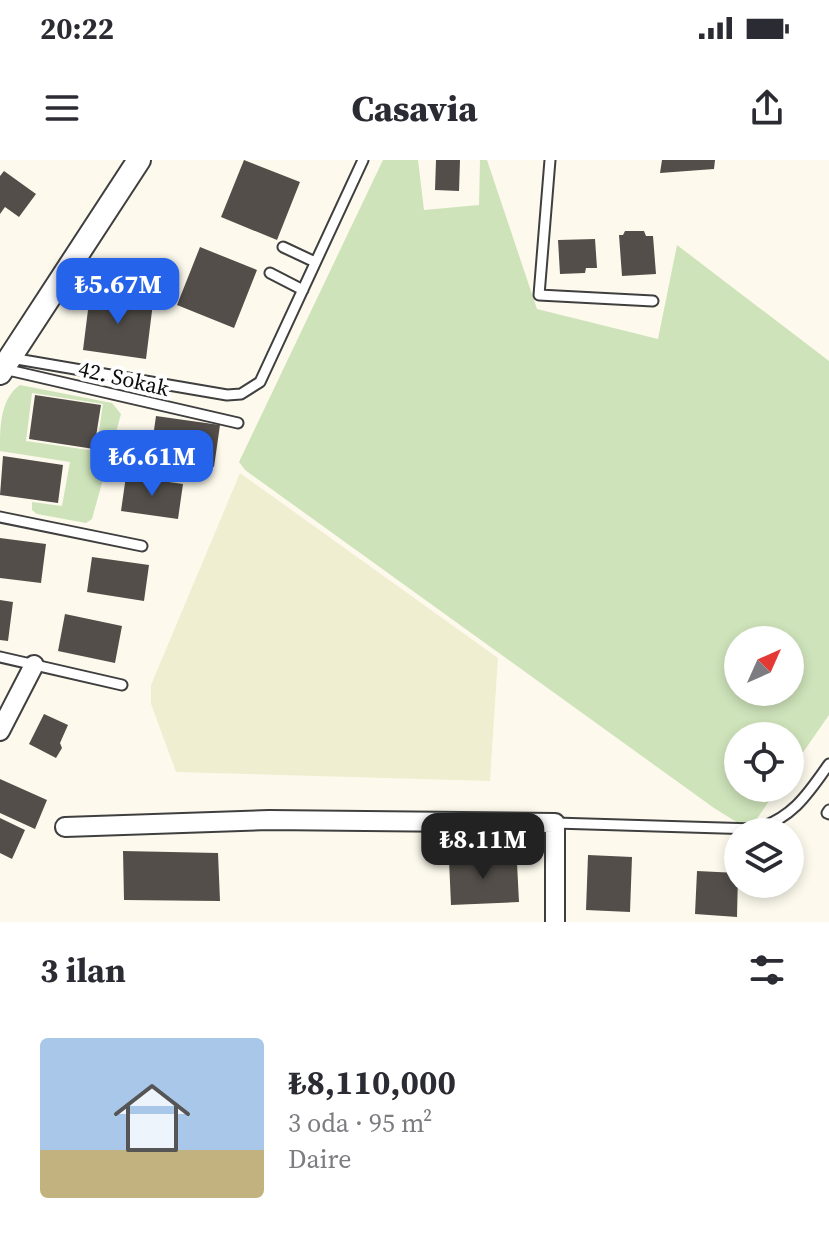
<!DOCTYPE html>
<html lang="tr">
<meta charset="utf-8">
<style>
body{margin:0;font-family:"Source Serif 4",serif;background:#f7f7f7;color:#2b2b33;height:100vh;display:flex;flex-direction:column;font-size:30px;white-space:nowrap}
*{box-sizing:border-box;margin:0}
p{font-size:26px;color:#7c7c81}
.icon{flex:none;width:44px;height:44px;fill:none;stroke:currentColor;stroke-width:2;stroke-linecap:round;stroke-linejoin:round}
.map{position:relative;height:762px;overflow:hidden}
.details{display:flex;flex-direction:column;background:#fff;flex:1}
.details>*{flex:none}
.needle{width:52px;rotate:45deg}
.tools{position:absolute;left:724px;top:466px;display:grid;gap:16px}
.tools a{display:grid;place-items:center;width:80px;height:80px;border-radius:50%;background:#fff;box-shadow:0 4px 12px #0003;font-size:40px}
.price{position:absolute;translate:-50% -68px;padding:0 18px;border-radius:16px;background:#2563eb;color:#fff;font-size:26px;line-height:52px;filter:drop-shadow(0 2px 4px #0008)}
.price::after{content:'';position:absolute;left:50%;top:48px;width:24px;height:18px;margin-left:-12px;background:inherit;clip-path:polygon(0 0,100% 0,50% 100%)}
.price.selected{background:#222;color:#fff}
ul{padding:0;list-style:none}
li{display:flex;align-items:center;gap:24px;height:200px;padding:0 40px}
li+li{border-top:2px solid #e1e1e2}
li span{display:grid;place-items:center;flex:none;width:224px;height:160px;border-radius:8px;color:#555}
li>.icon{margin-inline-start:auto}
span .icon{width:96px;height:96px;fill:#fffc;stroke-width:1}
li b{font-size:34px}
h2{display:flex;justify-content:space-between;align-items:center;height:96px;padding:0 40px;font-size:34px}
.status{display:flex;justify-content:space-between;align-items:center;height:56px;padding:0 40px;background:#fff;direction:ltr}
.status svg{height:22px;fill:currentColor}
header{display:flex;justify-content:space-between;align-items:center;height:104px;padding:0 40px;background:#fff;font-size:36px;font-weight:800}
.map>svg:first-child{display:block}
.farmland{fill:#f0eed0}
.green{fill:#cee3ba;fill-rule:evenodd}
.building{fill:#534e49}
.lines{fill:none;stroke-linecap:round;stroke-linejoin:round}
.service-casing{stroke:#3f3f3f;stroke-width:13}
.minor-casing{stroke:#3f3f3f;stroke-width:22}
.tertiary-casing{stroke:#3f3f3f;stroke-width:26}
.service{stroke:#fff;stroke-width:9}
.minor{stroke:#fff;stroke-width:18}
.tertiary{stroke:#fff;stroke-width:22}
.labels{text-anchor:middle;stroke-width:8;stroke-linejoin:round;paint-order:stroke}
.street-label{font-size:22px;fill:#0c0c0c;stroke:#fff}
</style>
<div class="status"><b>20:22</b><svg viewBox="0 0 49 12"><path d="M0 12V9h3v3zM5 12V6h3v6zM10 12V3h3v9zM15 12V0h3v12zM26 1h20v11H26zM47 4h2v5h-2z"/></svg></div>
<header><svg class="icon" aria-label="menu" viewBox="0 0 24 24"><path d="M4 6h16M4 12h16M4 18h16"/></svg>Casavia<svg class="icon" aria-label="share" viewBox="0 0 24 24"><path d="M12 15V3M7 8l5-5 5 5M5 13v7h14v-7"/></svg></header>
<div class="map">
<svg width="829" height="762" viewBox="0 0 829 762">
<rect width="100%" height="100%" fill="#fdfaed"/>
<path class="farmland" d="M240 313 498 498 490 621 176 612 151 544V525Z"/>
<path class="green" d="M383 0H418L424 50 479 45 480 0H487L537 149 658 179 677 85 829 201V555L790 611V576H738V628H778L754 663H738L714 648 245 310 239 302ZM790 480V532H738V480Z
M20 225 112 243 121 254 92 359 86 363 37 354 32 350V342L62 346 70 302 0 291C0 267 0 239 20 225ZM32 233 103 244 96 291 26 281Z"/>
<path class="building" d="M244 0 300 22 277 80 221 57Z
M436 0H460L459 31 435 30Z
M662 0H715L714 9 660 13Z
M4 11 36 34 19 57 5 47 0 54V16Z
M625 71H644L646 76H653L656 114 622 116 619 75H623Z
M595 79 597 108H586L585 113 560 114 558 80Z
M200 87 257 110 234 168 177 145Z
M90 134 153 143 146 199 83 190Z
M35 235 101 245 94 289 29 279Z
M156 256 220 265 214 307 150 298Z
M3 296 63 305 58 343 0 335Z
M126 316 183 324 178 359 121 351Z
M0 378 46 384 41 423 0 418Z
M92 397 149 405 144 441 87 432Z
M0 440 13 442 8 481 0 480Z
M65 454 122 466 115 503 58 491Z
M44 554 68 565 60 583 62 588 56 598 29 584Z
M0 619 47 640 35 669 0 653Z
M0 658 25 670 12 699 0 693Z
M123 691 218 693 220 741 124 740Z
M588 695 632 697 630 752 586 750Z
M504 697V703H517L519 742 451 745 449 700Z
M697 711 738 713 737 757 695 754Z"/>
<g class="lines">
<g class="service-casing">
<path id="service" d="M550 0 539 135 653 141
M283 87 315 102
M270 113 303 130
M11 198 227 235 241 234 260 222 363 0
M4 209 238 263
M0 357 142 386
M0 497 122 525
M829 650 827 653 829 654
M555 663 755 669C792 659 808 634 829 604"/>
</g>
<g class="minor-casing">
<path id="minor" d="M0 571 34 505
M65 667 269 660 555 663V762"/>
</g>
<g class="tertiary-casing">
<path id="tertiary" d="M0 213 139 0"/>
</g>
<use href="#service" class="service"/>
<use href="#minor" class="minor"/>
<use href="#tertiary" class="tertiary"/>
</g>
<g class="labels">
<g class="street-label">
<text transform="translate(124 218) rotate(13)" y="8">42. Sokak</text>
</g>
</g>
</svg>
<div class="tools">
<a><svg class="needle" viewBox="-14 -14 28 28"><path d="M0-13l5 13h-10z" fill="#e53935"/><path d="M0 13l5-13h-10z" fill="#7c7c81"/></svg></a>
<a><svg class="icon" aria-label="locate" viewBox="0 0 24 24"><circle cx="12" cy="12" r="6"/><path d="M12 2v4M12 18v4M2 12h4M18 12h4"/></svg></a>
<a><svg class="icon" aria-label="layers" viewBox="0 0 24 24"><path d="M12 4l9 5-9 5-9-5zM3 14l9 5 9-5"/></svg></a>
</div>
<b class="price" style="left:118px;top:166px">₺5.67M</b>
<b class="price" style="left:152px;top:338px">₺6.61M</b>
<b class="price selected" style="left:483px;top:721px">₺8.11M</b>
</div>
<section class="details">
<h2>3 ilan<svg class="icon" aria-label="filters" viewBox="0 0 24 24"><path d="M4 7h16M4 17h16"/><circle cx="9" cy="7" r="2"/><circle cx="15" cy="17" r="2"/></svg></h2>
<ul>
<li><span style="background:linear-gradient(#a9c7e8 70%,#c2b280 0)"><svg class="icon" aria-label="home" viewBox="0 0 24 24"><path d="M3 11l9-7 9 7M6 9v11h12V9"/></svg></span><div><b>₺8,110,000</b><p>3 oda · 95 m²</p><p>Daire</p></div></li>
</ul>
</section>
